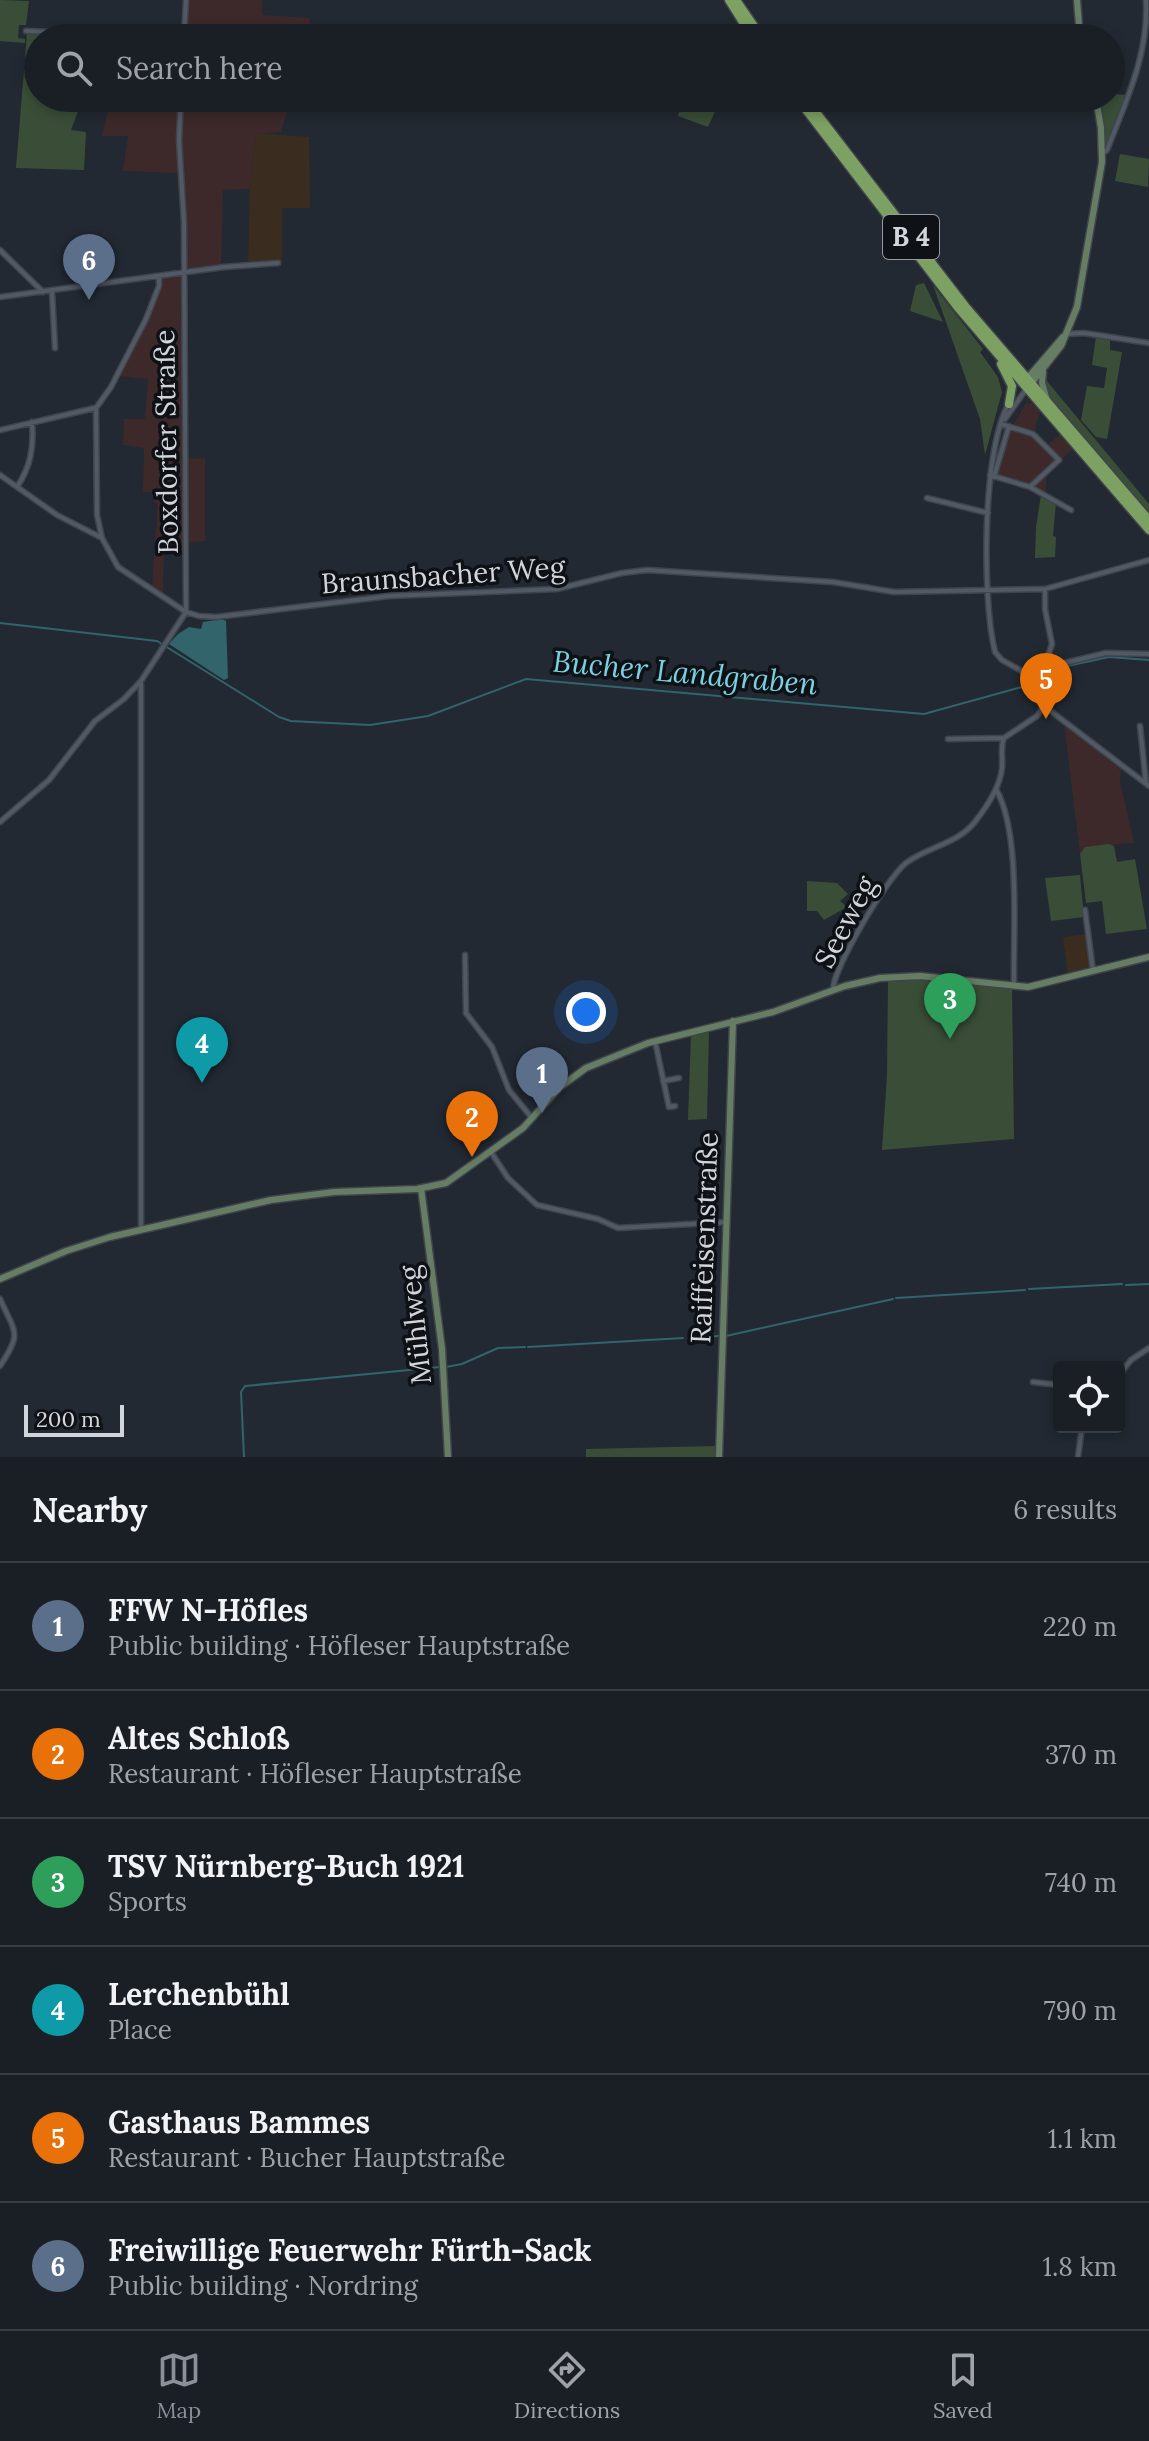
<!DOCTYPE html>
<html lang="en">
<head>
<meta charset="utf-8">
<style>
	:root { --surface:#1a1f26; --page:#272c32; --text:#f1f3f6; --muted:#9fa2a7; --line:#383d43; --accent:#8c9099 }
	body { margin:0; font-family:Lora,serif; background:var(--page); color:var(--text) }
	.controls { position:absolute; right:24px; bottom:24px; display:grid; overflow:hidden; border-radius:8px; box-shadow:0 4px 12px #0003 }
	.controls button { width:72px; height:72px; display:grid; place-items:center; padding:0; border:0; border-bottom:2px solid var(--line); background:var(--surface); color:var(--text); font:40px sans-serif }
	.scale { position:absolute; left:24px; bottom:20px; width:100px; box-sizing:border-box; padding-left:8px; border:4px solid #d2d6dc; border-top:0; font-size:22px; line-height:28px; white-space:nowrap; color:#d2d6dc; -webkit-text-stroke:6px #0e1115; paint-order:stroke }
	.you { position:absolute; left:586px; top:1012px; width:28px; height:28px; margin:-20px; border:6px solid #fff; border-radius:50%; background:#1a73e8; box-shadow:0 0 0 12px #1a73e833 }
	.badge { display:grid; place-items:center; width:52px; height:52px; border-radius:50%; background:var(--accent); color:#fff; font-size:26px; font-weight:700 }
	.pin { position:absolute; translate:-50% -66px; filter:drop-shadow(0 2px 4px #0008) }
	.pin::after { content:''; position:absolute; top:42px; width:28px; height:24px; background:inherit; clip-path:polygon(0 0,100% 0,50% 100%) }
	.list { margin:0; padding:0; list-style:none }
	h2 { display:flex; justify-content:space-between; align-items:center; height:104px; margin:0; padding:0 32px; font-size:34px }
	h2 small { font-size:26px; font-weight:400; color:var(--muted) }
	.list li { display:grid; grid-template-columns:52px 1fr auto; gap:24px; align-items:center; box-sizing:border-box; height:128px; padding:0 32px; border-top:2px solid var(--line) }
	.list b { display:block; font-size:30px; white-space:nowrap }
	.list p { margin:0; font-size:26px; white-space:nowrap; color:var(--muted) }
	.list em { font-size:26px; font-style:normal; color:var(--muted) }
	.icon { flex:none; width:44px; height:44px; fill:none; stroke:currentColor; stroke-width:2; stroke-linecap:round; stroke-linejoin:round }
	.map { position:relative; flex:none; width:1149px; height:1457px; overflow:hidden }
	.search { position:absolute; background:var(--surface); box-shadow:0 4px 12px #0003; left:24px; right:24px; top:24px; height:88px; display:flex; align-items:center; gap:20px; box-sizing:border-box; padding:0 28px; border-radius:44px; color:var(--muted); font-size:30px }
	.sheet { height:872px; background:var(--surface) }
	nav { display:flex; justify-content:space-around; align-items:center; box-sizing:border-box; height:112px; border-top:2px solid var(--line); background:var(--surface); font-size:22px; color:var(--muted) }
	nav a { display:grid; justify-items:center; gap:4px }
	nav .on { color:var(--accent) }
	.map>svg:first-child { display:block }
</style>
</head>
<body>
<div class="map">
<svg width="1149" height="1457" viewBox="0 0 1149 1457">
	<rect width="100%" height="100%" fill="#222932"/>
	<path fill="#3a2d1f" d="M256,133L309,137L310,208H282V262L248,264L250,189Z
		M1087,934L1091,969L1068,975L1063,937Z"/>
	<path fill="#3d2929" d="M187,0H262V15L310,18L307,35L186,32Z
		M111,98H291L281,132L256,134L250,189L223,190L221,266L189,269L187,266L186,231L181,176L178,173L123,171L128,136H102Z
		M183,275L185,459L205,458V541L185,543V551H164L163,592L152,587L158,503H154V492H143L144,448L123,445L124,419H145L148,379L120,376L162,277Z
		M1026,403H1032L1040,411L1034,432L1047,445L1061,434L1073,449L1047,473L1045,494L996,475L1010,430Z
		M1064,723L1121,770L1120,781L1134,843L1085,847L1080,854Z"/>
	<path fill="#3a4e37" d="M0,0L29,1L26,25H19L18,38L25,39V43L0,41Z
		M27,33L136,38H38V98H83L71,130L86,132L84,170L16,168Z
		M1111,94L1128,95L1105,149L1098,98H1111Z
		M683,98H721L708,127L678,116Z
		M1120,154L1149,159L1148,187L1115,181Z
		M924,283L943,322L910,311L916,285Z
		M933,285L983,349L980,352L998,377L1002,392L985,455L980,419Z
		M1096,336L1110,338V350L1122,352L1107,439L1096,437L1081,420L1087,386L1104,388L1107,368L1092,365Z
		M1046,380L1149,504V517L1050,398L1044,384Z
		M1041,495L1056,502L1053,536L1056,537L1055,557L1035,558L1036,527Z
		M1109,844L1114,846L1117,862L1135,859L1147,929L1106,934L1102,901L1086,903L1080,854L1085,847Z
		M1080,875L1084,917L1051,921L1045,878Z
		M807,881L837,883L848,894L840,901L847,907L824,920L817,911H807Z
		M907,979L952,981L1012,989L1014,1139L882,1150L887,1075L888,980Z
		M709,1030L707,1119L688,1120L691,1033Z
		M716,1446L715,1457H586V1449Z"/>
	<path fill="#31646b" d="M222,619L226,621L228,678L224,680L169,644L178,634L189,627L201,629L203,622Z"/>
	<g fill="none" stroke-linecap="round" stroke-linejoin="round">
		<path stroke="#31646b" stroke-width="2" d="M0,623L157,641L279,717L291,721L370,725L428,716L526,679L924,714L1040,682L1058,668L1109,657L1149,660
			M1126,1285L1149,1284
			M1029,1289L1122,1284
			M896,1298L1025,1290
			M726,1336L893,1299
			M688,1338L719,1336
			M528,1347L683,1338
			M446,1367L462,1364L498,1348L525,1347
			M244,1457L241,1392L245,1386L440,1367"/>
		<defs>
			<path id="street" d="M26,31L184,38
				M184,38L186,0
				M1102,154L1107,150C1126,101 1149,54 1146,0
				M0,250L43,292
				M159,276V286L146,319L111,387L96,408L97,515L102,538L118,567L186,612L199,616L216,617L389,596L557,589L622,573L647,570L833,582L894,592L1045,589L1149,560
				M52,292L55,348
				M0,297L224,267L278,263
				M1066,334L1084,333L1149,343
				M1008,405C982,453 982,599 995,652L1002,660L1027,674L1044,706L1149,786
				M1005,419L1027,388
				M1001,424L1033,434L1059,460L1030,487
				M0,430L95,408
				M0,475L57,515L102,538
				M990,475L1030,487L1071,510
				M994,477L1009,426
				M17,487C31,466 34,447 32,422
				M927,498L988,513
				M1044,668L1106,653L1149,654
				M1040,701L1044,668L1052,644L1045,609V590
				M1140,726L1146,783
				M948,739L1004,738
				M996,789C1021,833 1013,931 1014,984
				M0,822L49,780L95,721L124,699L141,681L186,612L184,223L179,140L181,98
				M1085,910L1093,971
				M465,955L466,1013L492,1047L509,1090L532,1118
				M833,990C833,968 887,878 906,863C927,847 957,844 974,823C986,808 1000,788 1002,768C1003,758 1000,748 1004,738L1037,716L1044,706
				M655,1041L669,1107L675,1106
				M663,1081L679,1078
				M491,1152L508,1178L537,1205L598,1219L618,1228L727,1222
				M141,1230V684
				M0,1299C16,1334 22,1333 0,1366
				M1119,1375L1131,1360L1149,1348
				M1033,1382L1059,1385
				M1078,1457L1082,1427"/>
			<path id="secondary" d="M1077,0L1080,38
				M1043,372L1042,383L1047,400
				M1026,380L1063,337
				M1030,385L1061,346L1077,307L1102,162L1101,128L1096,98
				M421,1188L442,1349L448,1457
				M0,1279L66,1251L110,1237L271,1200L334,1192L417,1189L446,1183L523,1128L560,1087L586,1068L648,1043L773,1012L845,986L880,978L920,976L1028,987L1149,957
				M719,1457L733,1021"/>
			<path id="primary" d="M729,0L753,38
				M736,0L762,38
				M797,98L959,309L1149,530
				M805,98L965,306L1149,520
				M1001,364L1012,386L1009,404"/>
		</defs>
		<use href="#street" stroke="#3f444c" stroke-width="7"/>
		<use href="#secondary" stroke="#3f444c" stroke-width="9"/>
		<use href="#primary" stroke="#3f444c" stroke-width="11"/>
		<use href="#street" stroke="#515964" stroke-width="4"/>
		<use href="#secondary" stroke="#677d63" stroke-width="6"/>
		<use href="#primary" stroke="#7ca162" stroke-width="8"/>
	</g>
	<g text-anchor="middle" stroke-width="7" stroke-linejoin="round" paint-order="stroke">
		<rect fill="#0e1115" stroke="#979ba0" stroke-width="2" x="883" y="215" width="56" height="44" rx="6"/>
		<g font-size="26" font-weight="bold" fill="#d2d6dc">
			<text x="911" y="246">B 4</text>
		</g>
		<g font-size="28" fill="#d2d6dc" stroke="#0e1115">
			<text transform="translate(166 442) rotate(-91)" y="10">Boxdorfer Straße</text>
			<text transform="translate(443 575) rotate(-4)" y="10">Braunsbacher Weg</text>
			<text transform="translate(845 922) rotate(-62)" y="10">Seeweg</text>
			<text transform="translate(704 1238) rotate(-88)" y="10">Raiffeisenstraße</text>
			<text transform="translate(415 1325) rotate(-96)" y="10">Mühlweg</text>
		</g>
		<g font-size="30" font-style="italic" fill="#7bd1df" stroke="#0e1115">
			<text transform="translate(685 673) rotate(5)" y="10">Bucher Landgraben</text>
		</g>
	</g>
</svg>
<div class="controls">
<button><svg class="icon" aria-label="locate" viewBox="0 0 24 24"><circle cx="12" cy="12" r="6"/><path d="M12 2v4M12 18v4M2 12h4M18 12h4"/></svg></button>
</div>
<div class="scale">200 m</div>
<div class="you"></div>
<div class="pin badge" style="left:542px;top:1113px;background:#5c6f8a">1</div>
<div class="pin badge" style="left:472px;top:1157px;background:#e8710a">2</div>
<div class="pin badge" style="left:950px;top:1039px;background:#2e9e5b">3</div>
<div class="pin badge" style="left:202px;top:1083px;background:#0f9aa8">4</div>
<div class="pin badge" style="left:1046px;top:719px;background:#e8710a">5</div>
<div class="pin badge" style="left:89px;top:300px;background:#5c6f8a">6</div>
<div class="search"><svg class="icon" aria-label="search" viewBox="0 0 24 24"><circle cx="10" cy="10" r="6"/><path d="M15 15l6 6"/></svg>Search here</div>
</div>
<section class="sheet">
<h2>Nearby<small>6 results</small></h2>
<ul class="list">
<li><span class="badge" style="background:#5c6f8a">1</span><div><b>FFW N-Höfles</b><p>Public building · Höfleser Hauptstraße</p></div><em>220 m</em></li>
<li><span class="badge" style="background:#e8710a">2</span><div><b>Altes Schloß</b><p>Restaurant · Höfleser Hauptstraße</p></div><em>370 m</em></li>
<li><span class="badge" style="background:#2e9e5b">3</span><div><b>TSV Nürnberg-Buch 1921</b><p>Sports</p></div><em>740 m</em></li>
<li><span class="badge" style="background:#0f9aa8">4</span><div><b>Lerchenbühl</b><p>Place</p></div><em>790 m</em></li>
<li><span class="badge" style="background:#e8710a">5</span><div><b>Gasthaus Bammes</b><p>Restaurant · Bucher Hauptstraße</p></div><em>1.1 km</em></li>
<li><span class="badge" style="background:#5c6f8a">6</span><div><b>Freiwillige Feuerwehr Fürth-Sack</b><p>Public building · Nordring</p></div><em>1.8 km</em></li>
</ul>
</section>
<nav>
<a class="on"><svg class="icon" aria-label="map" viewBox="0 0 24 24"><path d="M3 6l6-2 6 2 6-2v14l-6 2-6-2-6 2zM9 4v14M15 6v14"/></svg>Map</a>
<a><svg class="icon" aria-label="directions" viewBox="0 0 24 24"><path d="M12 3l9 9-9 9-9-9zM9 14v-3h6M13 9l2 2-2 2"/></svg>Directions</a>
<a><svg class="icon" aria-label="saved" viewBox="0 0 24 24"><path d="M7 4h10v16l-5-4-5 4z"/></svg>Saved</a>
</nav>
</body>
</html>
